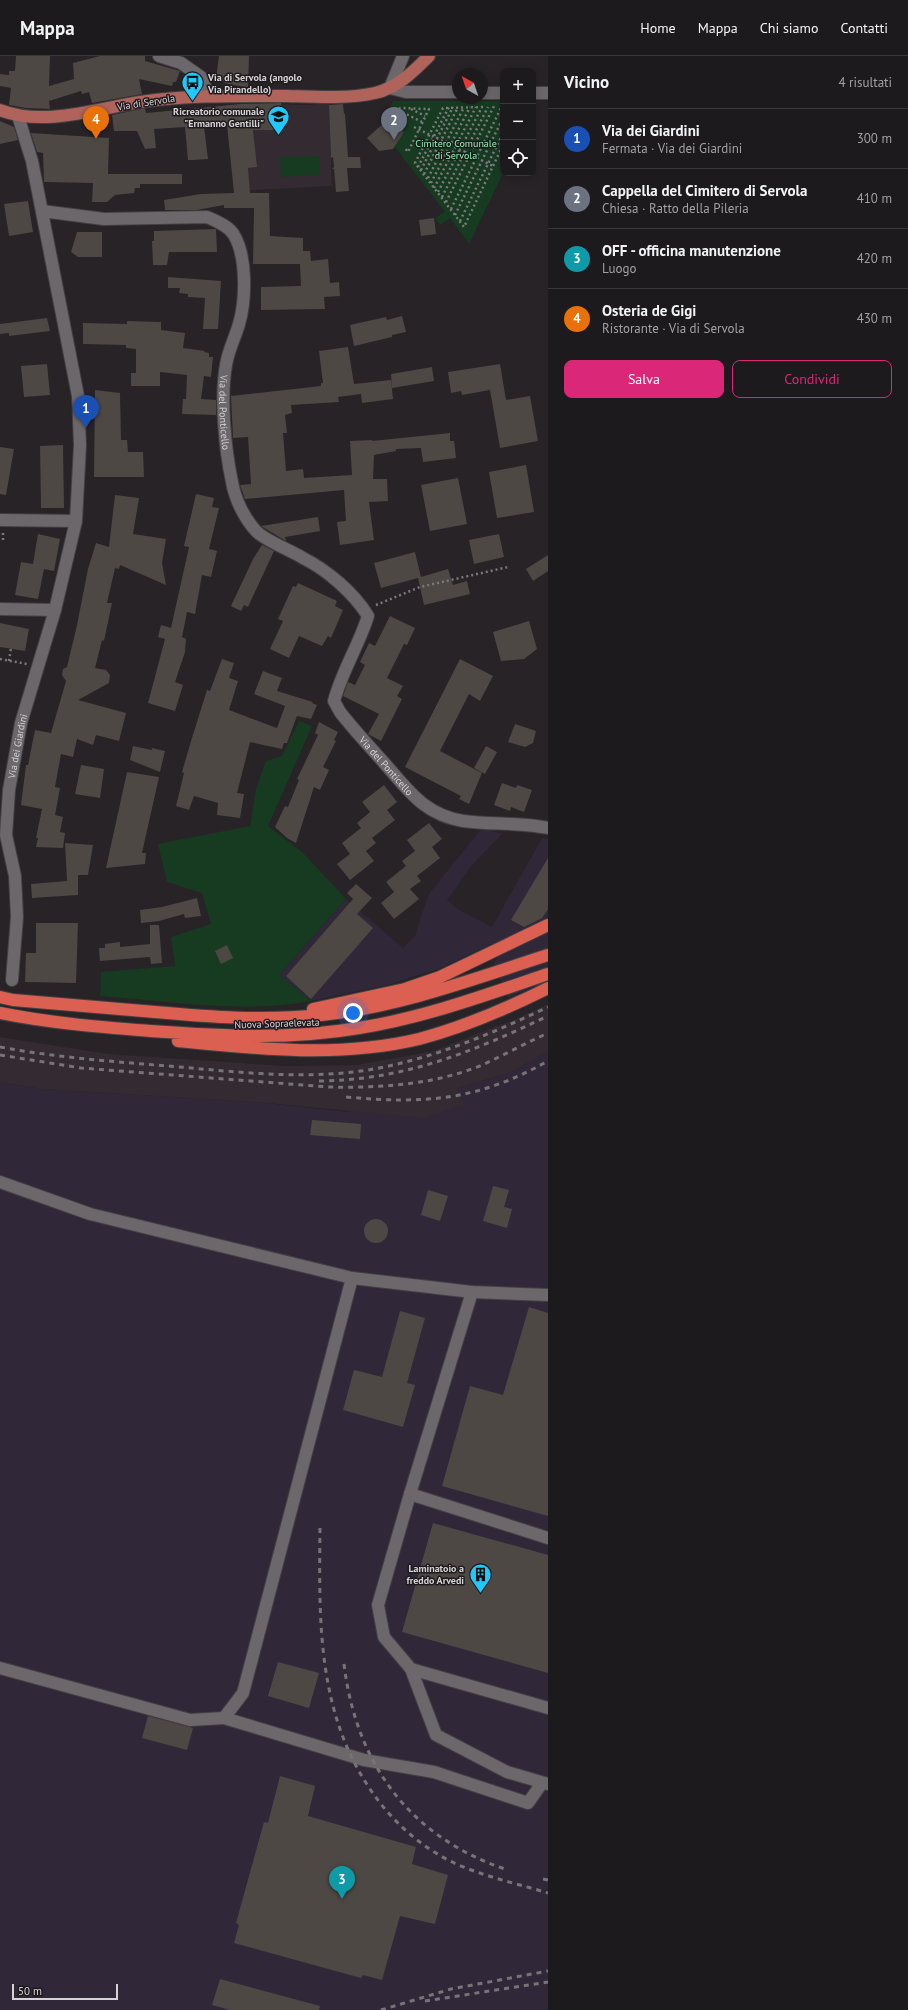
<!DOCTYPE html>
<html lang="it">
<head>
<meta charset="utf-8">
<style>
	:root { --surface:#1d1a1d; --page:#2a272a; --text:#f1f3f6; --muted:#a0a1a4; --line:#3b383b; --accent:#db2777 }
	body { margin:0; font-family:"PT Sans",sans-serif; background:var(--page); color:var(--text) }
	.controls { position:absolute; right:12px; top:12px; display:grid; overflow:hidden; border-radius:8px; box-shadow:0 2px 10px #0003 }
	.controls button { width:36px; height:36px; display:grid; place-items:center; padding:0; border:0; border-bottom:1px solid var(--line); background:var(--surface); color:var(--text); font:20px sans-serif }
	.compass { position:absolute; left:452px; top:12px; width:36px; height:36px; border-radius:50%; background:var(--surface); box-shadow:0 2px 10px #0003; rotate:320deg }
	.scale { position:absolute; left:12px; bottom:10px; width:106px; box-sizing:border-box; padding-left:4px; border:2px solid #d6d3d5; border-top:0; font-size:11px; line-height:14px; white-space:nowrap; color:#d6d3d5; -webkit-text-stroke:3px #1e1a1e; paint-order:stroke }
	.you { position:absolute; left:353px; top:957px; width:14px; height:14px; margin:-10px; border:3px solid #fff; border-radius:50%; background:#1a73e8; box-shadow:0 0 0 6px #1a73e833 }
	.badge { display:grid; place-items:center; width:26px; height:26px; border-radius:50%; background:var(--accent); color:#fff; font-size:13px; font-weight:700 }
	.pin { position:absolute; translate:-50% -33px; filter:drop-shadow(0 1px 2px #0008) }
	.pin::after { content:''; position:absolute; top:21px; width:14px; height:12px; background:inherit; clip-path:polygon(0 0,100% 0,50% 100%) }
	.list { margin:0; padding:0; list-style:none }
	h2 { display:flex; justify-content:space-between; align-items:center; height:52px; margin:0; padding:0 16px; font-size:17px }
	h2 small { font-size:13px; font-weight:400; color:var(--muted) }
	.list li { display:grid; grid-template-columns:26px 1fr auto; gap:12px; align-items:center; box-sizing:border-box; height:60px; padding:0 16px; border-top:1px solid var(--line) }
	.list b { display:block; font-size:15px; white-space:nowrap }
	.list p { margin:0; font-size:13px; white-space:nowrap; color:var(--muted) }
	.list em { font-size:13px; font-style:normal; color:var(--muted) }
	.actions { display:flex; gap:8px; padding:12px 16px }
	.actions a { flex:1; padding:9px 0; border:1px solid var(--accent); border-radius:8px; text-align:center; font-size:14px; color:var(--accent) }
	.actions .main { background:var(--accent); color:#fff }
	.icon { flex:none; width:22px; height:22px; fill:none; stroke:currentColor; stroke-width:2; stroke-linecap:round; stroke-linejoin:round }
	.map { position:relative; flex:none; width:548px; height:1954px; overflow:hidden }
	header { display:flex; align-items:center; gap:24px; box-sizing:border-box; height:56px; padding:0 20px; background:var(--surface); border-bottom:1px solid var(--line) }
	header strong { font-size:19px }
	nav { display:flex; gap:22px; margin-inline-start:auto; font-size:14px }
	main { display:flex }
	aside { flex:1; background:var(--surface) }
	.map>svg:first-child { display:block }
</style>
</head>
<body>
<header>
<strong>Mappa</strong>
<nav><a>Home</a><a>Mappa</a><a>Chi siamo</a><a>Contatti</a></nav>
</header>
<main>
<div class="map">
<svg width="548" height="1954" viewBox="0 0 548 1954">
	<rect width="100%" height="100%" fill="#272327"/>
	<path fill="#302838" d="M482,772L502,778L472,809L447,844L459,854L492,871L542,782L548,783V924L508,942L497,916L494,907L497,902L491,888L438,913L416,920L391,928L311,945L279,919L346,843L403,892L415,880L428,839Z
		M548,995V1954H0V1026L42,1033L256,1046L347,1056L458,1032L512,1016Z"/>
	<path fill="#332a32" d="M250,47L306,49L329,47L332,130L235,135L225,49Z
		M548,948V995L512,1016L458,1032L464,1049L423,1062L256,1046L42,1033L0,1026V981L108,998L285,1010L357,1009L433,995L518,962Z"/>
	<path fill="#173b21" d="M393,45H503V117L469,188L450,162L440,169L435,162L445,156L381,73Z
		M320,100V119L281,121L280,101Z
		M299,665L312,670L268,770L303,797L346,843L279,919L311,945C246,958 167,945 100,940L101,916L175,910L171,881L211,868L202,837L167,826L158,788L250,770L256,733L266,705L282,700Z"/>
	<path fill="#4d4844" d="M16,0H50L49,30L74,23L73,7L100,0H145V5L180,15L176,26H173L172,30L139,23L142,38L92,47L89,36L82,38L81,35L49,45L50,53L26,52L9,49L11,32L0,30V18L9,19V15H15Z
		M219,0H249L248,32L224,27L225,26L216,22Z
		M281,47V74H253L257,111L248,112L250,137H269L270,180L303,182V195H310L311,205L328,203L330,227L339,226L340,240L324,241L325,253L261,254V231L301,230L300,208H253L254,152H224V149L197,154H165L164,144L201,138L234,137L227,69L204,70L208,103L192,104H188L185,71L154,73L156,92L145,93L137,75H114L112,59L141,53H145L146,57L242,48Z
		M343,48L344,58H345L348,101H360L361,112H347L349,135L336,136L334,113H332L334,111L333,101L331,102L329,49Z
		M0,65L14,71L18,84L0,88Z
		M386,65L404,76L393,93L379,95L367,82Z
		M31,77L109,82L108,118H182V128H140V132H135L134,137L115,139L107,146H92L93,127L44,126L43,97L37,96Z
		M28,145L33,176L9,180L4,148Z
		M434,162L436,178L421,180L419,164Z
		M216,173L217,196H169L167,209H153L152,185H154V175Z
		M77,176H102V201H78L71,196Z
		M168,221L221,225L218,273H203L205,242L188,241V238L179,237L180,232H168Z
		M402,260L406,276L392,279V281L354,290L350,269L386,261L387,264Z
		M47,262L50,275L9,280V277L0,278V268Z
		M127,265L161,266V274L185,277L183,292L205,295L204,296L209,297V301H213L211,321L204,320L201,343L216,344V359L182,358L183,343H186L187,319L160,316V330H131V317H136V293L126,292V289L83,288V267L127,268Z
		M348,291L354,328L391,324L393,343L362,347L361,338L338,341L339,346L291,349L292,357L285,359L287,377H283L286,415L303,413L304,422L352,419L350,385L372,384V385L450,377V385H454L456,402L423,406L421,392L396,393V395L374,399L373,423H387L388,445L369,446L374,484L340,489L337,466L346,465L344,434L245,443L240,429L251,428L248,381L233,382L231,340L321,330V327H323L319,295Z
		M47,308L50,339L24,341L21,310Z
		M500,308L506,344L530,340L538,385L500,392L490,334L462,339L461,335L451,337L448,316Z
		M432,311L434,325L392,332L391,318Z
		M95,334L120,337L121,384H127L128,396H143L144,421H94Z
		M63,389L64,452H41L40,390Z
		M0,391L14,393L6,439L0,438Z
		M526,409L534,456L497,462L489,416Z
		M458,422L467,468L430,475L421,429Z
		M196,438L214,442L212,451L219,452L209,493L217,495L211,521L202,519L195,558L187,556L182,581L186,583L185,596L175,626L183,629L175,655L148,647L165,583L158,581L161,569L171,572L189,491L184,490Z
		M115,439L139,442L133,478L166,483L162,507L166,529L120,509L119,513L115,512L107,547H112L104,585L102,584L95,612L106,614L110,619L109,627L78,644L126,657L119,685L96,679L93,689L77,683L73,701L61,698L55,731L60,732L55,759L63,761L60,776L65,777L63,792L36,791L38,782H36L42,753L21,749L26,709H28L35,674L51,677L66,625L62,619L63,613L67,611L77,569L88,513L96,487L109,491Z
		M318,461L320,475L285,481L286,485L261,470Z
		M38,478L60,483L54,515L44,513L38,543L15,539L21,506L33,508Z
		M499,478L504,501L474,508L469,484Z
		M262,489L274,495L248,551L244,549L241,555L231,550L253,503Z
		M415,496L421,521L448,513L453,529L467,525L470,538L424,549L418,522L381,532L374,507Z
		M548,499V515L533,525L526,513Z
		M298,527L337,545L335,550L343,554L331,582L328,580L322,590L299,580L289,602L270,593L283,565L278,563L293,530L296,531Z
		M390,560L415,572L407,589L404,588L387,622L403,630L397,640L402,643L381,685L368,678L379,658L343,640L348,626L355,629L365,609L360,606L369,587L375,590Z
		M529,565L537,593L524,603L501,605L493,576Z
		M0,567L29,573L25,595L0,591Z
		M222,603L234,607L229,622L238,625L229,654L277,672L285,650L254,638L263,615L282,622L277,635L313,646L312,647L317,649L311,663L297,660L287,687H284L282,693L250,686L237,737L244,738L240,762L217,759L218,747L194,740L189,754L176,750L184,717L182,716L191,685L207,634L210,635Z
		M460,603L493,620L480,645L469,638L440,695L482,717L469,748L459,743L461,740L405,711Z
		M319,666L338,676L334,684L336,685L323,711L329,714L320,734L314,731L296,787L287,782L275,771L285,750L288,751L299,724L297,723L318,679L315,677Z
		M515,668L536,675L533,687L525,691L508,686Z
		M133,690L152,694V692L165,695L160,716L130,704Z
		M486,690L497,696L485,718L474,712Z
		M81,709L104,713L100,742L75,738Z
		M127,716L159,721L142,797H146L145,808L106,812Z
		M502,727L516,732L517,729L532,734L524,756L511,751L510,755L494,749Z
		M384,729L397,746L387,754L395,764L372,782L376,787L366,795L374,805L350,824L337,808L350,798L342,787L361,772L357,767L370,756L362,746Z
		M429,767L442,783L432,791L440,802L417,820L421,825L410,833L419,843L394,863L381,847L394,836L386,826L406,810L402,805L415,795L407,784Z
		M65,787L93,789L88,819H78V839L32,842L31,828L67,825Z
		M548,802V853L542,862L524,871L511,864Z
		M356,828L372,842L357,858L373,872L311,943L286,920L353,843L347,837Z
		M197,842L201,860L185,862L184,858L159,865L141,867L140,854L162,851Z
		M36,867H78L76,927L25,926L26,897H36Z
		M150,869H159L162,907L151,908L150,901L100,905L99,892H105V888L120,886V891L150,888Z
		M227,889L233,902L221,908L215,895Z
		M312,1064L361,1068L360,1083L310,1079Z
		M493,1130L509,1134L504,1151L512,1153L507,1172L483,1165Z
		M428,1134L448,1140L440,1165L421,1159Z
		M364 1175a12 12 0 1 1 24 0a12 12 0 1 1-24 0Z
		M529,1251L548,1257V1460L442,1430L470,1330L503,1339Z
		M400,1255L425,1262L407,1327L415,1329L403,1371L343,1354L354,1314L382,1321Z
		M433,1467L548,1499V1617L402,1576Z
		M278,1606L319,1617L309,1652L268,1640Z
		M148,1660L193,1672L187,1694L142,1682Z
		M280,1720L315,1730L308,1760L416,1791L412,1808L448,1819L435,1868L400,1860L382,1924L363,1919L361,1922L234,1887L239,1869L236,1867L264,1766L268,1767Z
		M220,1923L320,1950L319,1954H230L212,1949Z"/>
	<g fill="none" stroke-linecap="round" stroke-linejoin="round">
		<defs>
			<g id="minor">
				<path d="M159,0L181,7L201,21L209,40"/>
				<path d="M403,0L390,32L406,36H458"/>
				<path d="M482,37H503"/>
				<path d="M533,37H548"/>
				<path id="s1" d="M42,155L104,163L207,161C216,165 229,170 234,179C247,201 246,244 239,268C235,282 228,295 226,309C220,342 225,393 232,426C235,443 244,462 256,475C264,484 292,495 303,502C327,514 354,537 368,560C359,589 342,615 334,645L340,656C354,674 370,691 386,709C409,735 425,759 463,765C491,769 520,766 548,772"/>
				<path d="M0,464L76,465"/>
				<path d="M0,553L55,554"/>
				<path id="s2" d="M12,924L17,861L15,820L6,779L9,734L21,667L55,554L76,465L80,389L78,340L32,105L18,60"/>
				<path d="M0,1126L90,1158L352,1222L472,1236L548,1239"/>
				<path d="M472,1236L410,1438L378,1549L384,1581L411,1613L548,1652"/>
				<path d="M410,1438L548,1482"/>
				<path d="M0,1612L190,1664L224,1662L243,1637L352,1222"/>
				<path d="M411,1613L436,1679L507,1716L548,1728"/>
				<path d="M224,1662L364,1704L434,1716L528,1747L542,1727"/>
			</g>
			<path id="major" d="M0,54C44,71 95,53 140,46C189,39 238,40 287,40C316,41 347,43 375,37C397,32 413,16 429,0"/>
			<path id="highway" d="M0,941L13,944C60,948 108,952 155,956C210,961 265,965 321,959C399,951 473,923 548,899
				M313,953L405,933L440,921L548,869
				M0,957C49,967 100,971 150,975C221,980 289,984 359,972C423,962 486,939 548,918
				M178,985C257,993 340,1002 419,983C464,971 506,953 548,932"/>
		</defs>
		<use href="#minor" stroke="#434043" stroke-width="14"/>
		<use href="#major" stroke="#434043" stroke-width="14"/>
		<use href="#highway" stroke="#434043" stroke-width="14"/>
		<path stroke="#7c797c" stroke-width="2.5" stroke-dasharray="2 3" stroke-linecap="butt" d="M483,51L443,52L415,107L464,171L503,89
			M411,53L425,60
			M398,54L422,66
			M386,57L395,62L400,52L429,53L408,96L404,91
			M414,71L493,110
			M418,111L449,51
			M421,114L453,51
			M424,118L458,51
			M428,122L464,51
			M431,127L470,51
			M434,132L476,51
			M438,136L482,51
			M442,141L488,51
			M446,146L494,50
			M451,153L502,50
			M455,159L503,62
			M460,165L503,77
			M3,477V484
			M376,549L420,531L508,511
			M0,603L27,608
			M9,605L11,592"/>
		<use href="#minor" stroke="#6c676b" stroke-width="12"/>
		<use href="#major" stroke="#af635b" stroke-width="12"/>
		<use href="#highway" stroke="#dc6051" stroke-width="12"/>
		<path stroke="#777477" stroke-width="3" stroke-dasharray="5 5" stroke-linecap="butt" d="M0,991C59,1002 120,1006 180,1011C247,1017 318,1025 384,1011C442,999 495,976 548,951
			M0,999L81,1012L329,1031C380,1032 434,1029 482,1009C504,999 526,987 548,977
			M319,1025C405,1024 472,996 548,960
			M346,1041C425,1048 477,1045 548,1005
			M320,1472C319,1563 317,1655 370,1733C390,1763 417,1788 450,1805C481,1820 515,1827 548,1837
			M344,1608C356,1708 410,1782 508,1814
			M543,1823L548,1824
			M425,1945L548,1926
			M381,1954L451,1933L548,1915"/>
	</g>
	<defs>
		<symbol id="bus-pin" viewBox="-11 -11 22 30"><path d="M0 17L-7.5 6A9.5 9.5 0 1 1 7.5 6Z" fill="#1fc9fd" stroke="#1e1a1e"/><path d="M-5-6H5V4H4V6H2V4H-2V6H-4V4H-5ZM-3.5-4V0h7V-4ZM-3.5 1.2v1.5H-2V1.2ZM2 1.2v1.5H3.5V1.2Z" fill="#111"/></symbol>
		<symbol id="school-pin" viewBox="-11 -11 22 30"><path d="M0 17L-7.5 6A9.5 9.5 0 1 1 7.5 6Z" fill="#1fc9fd" stroke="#1e1a1e"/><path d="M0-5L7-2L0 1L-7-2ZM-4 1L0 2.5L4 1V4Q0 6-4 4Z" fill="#111"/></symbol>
		<symbol id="building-pin" viewBox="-11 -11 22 30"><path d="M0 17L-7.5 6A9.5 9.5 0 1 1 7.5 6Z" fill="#1fc9fd" stroke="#1e1a1e"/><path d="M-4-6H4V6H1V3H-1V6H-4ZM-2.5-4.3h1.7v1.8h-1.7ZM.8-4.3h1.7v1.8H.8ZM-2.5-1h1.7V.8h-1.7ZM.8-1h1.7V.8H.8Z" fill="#111"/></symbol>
	</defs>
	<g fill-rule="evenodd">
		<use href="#bus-pin" x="180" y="14" width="25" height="34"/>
		<use href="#school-pin" x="266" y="48" width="25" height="34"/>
		<use href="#building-pin" x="468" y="1506" width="25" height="34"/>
	</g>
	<g text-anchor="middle" stroke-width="3" stroke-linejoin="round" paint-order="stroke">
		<g font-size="10" font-weight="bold" fill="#d6d3d5" stroke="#1e1a1e" text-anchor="end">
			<text x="208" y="25" text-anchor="start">Via di Servola (angolo<tspan x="208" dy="12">Via Pirandello)</tspan></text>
			<text x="264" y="59">Ricreatorio comunale<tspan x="264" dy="12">"Ermanno Gentilli"</tspan></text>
			<text x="464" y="1516">Laminatoio a<tspan x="464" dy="12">freddo Arvedi</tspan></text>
		</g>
		<g font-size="10" fill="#d6d3d5" stroke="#1e1a1e">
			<text transform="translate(146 46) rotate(-9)" y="4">Via di Servola</text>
			<text dy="4" stroke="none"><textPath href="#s1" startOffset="380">Via del Ponticello</textPath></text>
			<text dy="4" stroke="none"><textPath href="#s2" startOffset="236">Via dei Giardini</textPath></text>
			<text dy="4" stroke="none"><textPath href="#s1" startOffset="823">Via del Ponticello</textPath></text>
			<text transform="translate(277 967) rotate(-2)" y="4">Nuova Sopraelevata</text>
		</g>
		<g font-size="10" fill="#96f3ac" stroke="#1e1a1e">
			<text x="456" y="91">Cimitero Comunale<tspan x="456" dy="12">di Servola</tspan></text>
		</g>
	</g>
</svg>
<div class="controls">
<button>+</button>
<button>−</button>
<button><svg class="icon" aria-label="locate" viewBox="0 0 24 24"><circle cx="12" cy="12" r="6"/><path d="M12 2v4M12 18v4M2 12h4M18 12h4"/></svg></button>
</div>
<svg class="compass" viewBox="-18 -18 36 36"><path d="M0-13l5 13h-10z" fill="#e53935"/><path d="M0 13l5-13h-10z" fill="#a0a1a4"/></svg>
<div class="scale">50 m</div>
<div class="you"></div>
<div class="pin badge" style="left:86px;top:372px;background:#1a4fb4">1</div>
<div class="pin badge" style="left:394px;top:84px;background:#6b7280">2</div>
<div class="pin badge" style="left:342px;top:1843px;background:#0f9aa8">3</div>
<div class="pin badge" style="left:96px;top:83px;background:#e8710a">4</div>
</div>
<aside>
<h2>Vicino<small>4 risultati</small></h2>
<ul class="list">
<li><span class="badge" style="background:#1a4fb4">1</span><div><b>Via dei Giardini</b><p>Fermata · Via dei Giardini</p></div><em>300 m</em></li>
<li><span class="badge" style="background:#6b7280">2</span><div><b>Cappella del Cimitero di Servola</b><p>Chiesa · Ratto della Pileria</p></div><em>410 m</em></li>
<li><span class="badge" style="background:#0f9aa8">3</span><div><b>OFF - officina manutenzione</b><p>Luogo</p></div><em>420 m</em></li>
<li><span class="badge" style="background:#e8710a">4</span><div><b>Osteria de Gigi</b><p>Ristorante · Via di Servola</p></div><em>430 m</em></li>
</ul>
<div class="actions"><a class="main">Salva</a><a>Condividi</a></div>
</aside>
</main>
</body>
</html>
